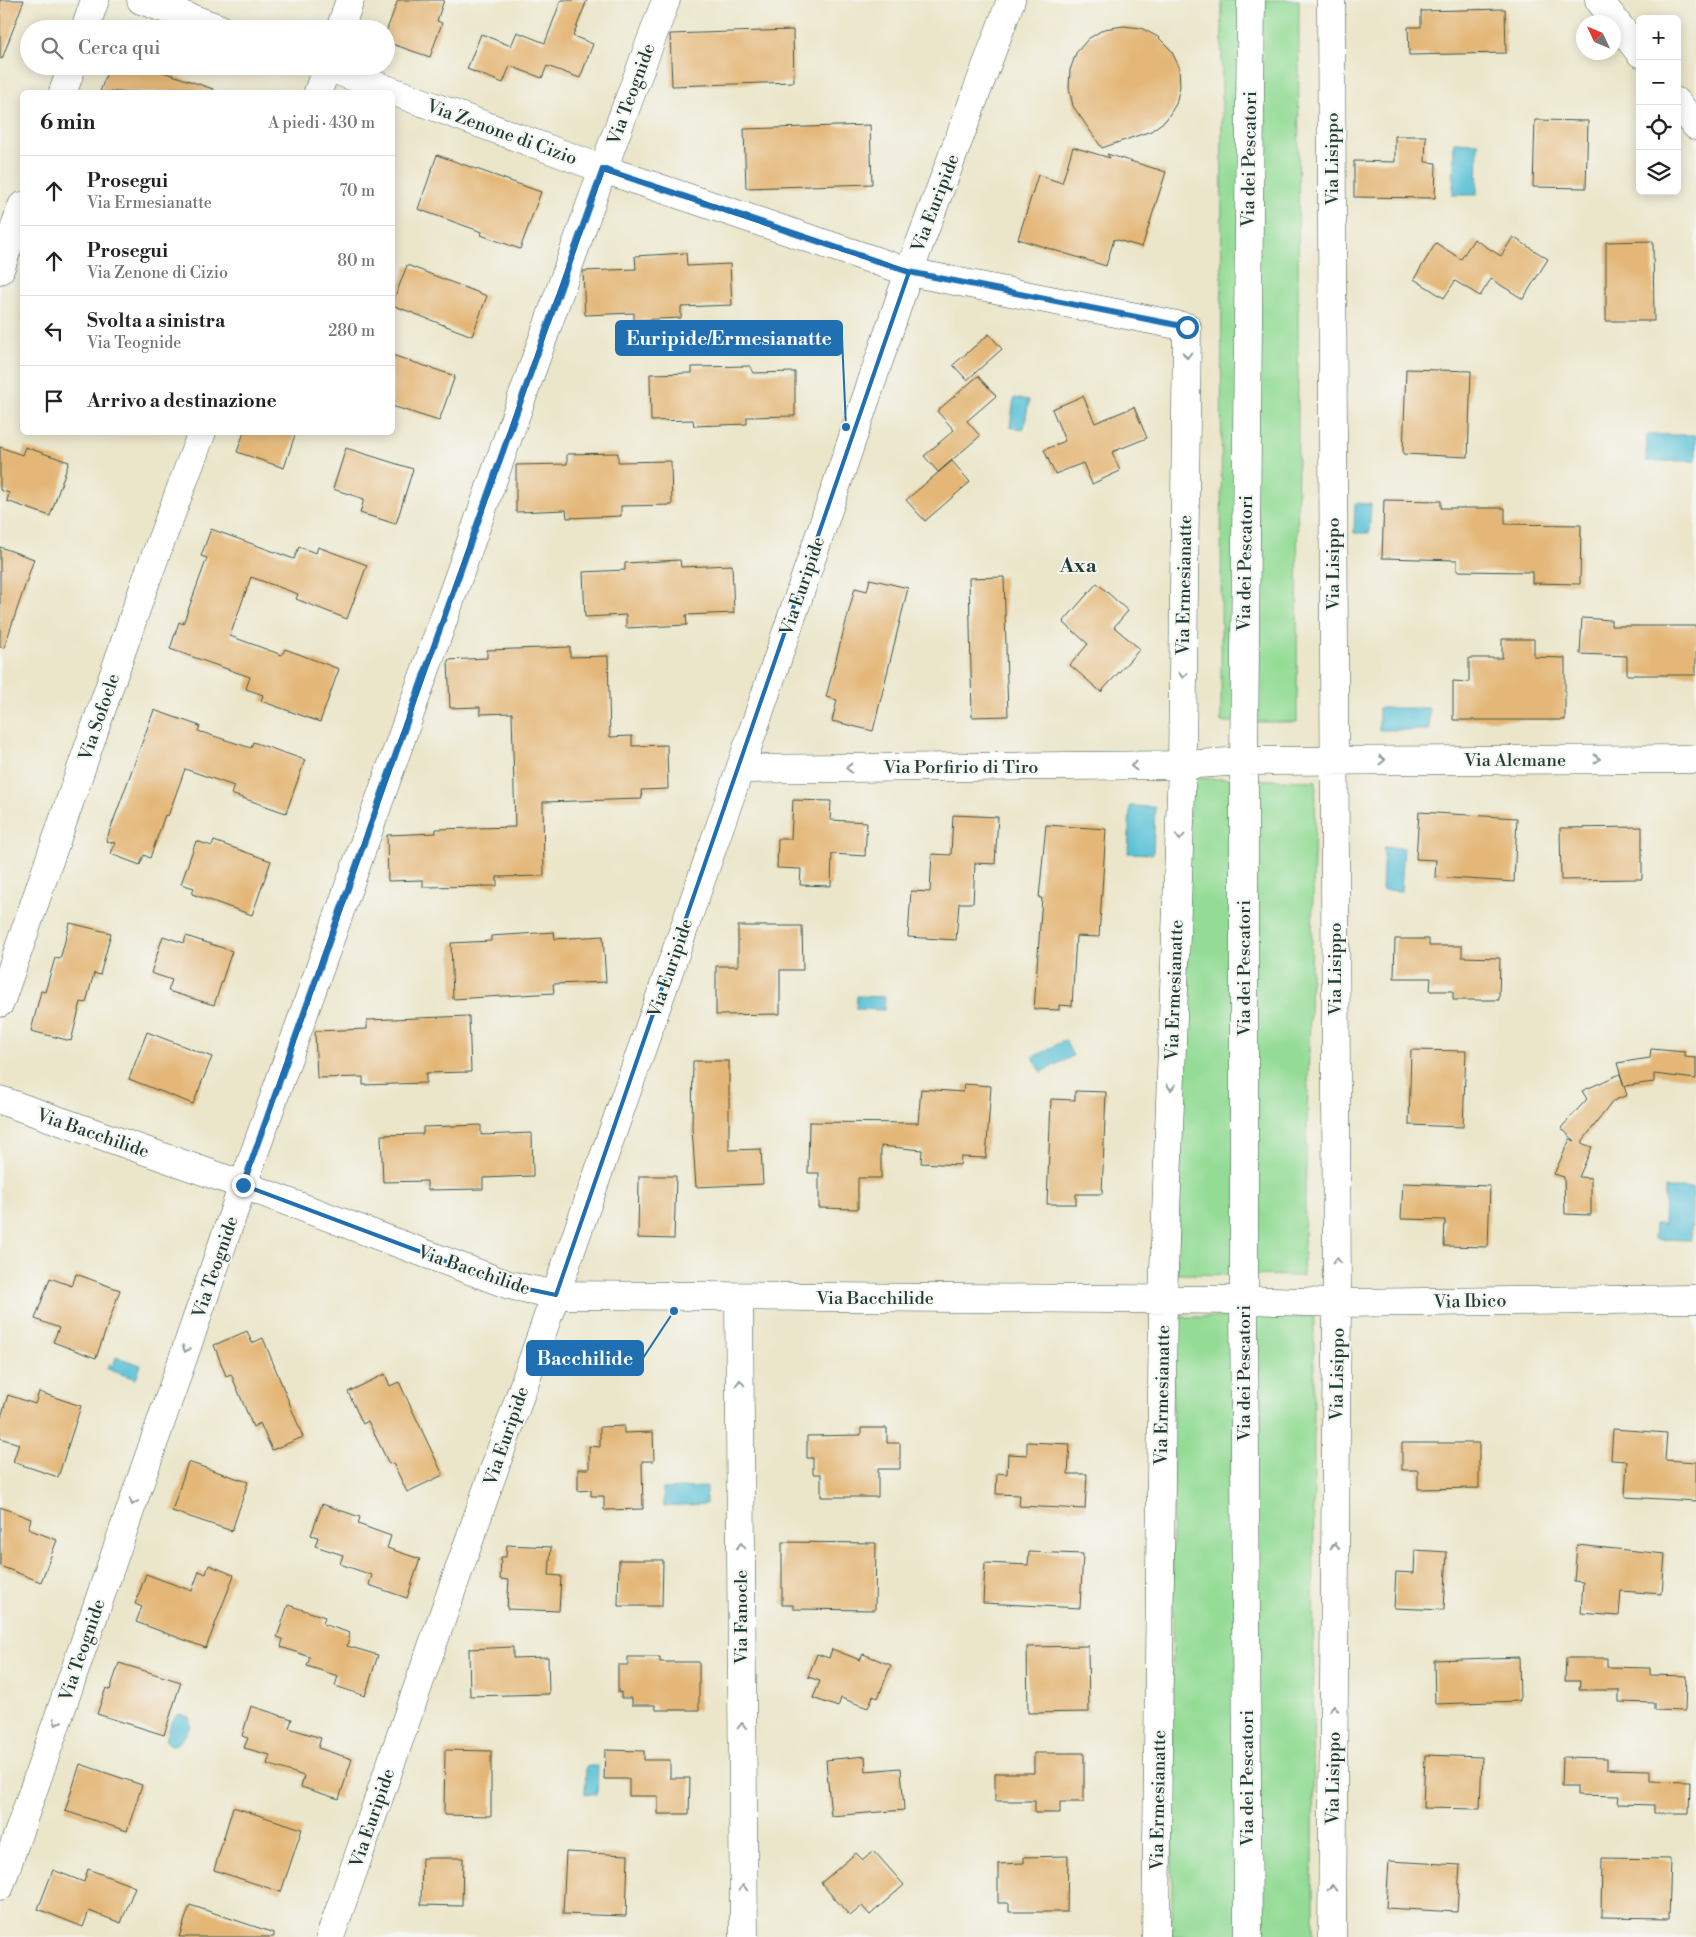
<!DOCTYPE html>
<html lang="it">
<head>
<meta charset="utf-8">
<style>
	:root { --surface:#fff; --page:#f2f2f2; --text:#222; --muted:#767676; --line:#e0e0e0 }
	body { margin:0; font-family:"Libre Bodoni",serif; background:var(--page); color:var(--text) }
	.controls { position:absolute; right:15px; top:15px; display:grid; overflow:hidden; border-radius:8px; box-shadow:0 2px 12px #0003 }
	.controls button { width:45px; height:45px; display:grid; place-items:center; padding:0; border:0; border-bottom:1px solid var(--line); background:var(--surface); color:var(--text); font:25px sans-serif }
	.compass { position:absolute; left:1576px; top:15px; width:45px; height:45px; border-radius:50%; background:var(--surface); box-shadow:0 2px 12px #0003; rotate:314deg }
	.stop { position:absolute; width:15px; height:15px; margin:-11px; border:4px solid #1f6fb2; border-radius:50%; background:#fff }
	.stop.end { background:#1f6fb2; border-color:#fff; box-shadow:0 1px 5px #0008 }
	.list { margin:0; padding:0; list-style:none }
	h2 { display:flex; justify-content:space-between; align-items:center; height:65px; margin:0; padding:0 20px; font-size:21px }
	h2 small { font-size:16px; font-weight:400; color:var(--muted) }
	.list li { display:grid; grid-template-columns:32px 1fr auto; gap:15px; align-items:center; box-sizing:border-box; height:70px; padding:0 20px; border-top:1px solid var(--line) }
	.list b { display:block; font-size:19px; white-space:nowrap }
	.list p { margin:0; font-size:16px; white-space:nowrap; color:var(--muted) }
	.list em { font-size:16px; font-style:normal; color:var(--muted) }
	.icon { flex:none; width:28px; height:28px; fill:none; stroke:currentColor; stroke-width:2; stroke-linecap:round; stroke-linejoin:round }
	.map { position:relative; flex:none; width:1696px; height:1937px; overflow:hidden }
	.search { position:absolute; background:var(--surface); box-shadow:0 2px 12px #0003; left:20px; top:20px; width:375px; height:55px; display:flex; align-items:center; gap:12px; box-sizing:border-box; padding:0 18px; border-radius:28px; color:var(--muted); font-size:19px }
	.panel { position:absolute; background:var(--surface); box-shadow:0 2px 12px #0003; left:20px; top:90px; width:375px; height:345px; border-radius:8px }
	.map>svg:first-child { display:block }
</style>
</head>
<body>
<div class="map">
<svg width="1696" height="1937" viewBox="0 0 1696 1937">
	<rect width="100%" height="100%" fill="#f6f6f2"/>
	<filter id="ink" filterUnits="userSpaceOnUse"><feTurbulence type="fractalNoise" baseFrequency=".02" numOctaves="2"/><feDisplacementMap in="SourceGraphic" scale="10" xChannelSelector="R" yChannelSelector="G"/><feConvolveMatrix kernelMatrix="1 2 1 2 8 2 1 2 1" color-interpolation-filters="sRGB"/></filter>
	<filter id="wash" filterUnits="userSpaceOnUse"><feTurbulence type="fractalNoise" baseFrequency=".0096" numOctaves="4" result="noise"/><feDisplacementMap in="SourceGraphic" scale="20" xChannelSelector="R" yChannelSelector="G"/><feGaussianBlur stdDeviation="1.12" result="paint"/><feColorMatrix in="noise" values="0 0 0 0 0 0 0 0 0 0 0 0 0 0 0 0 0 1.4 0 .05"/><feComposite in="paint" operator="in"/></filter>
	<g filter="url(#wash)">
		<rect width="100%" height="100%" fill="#ebe6ca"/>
		<path fill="#94dc96" stroke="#5a8c65" d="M1222,0H1299L1297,722H1221Z
			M1190,778L1316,781L1303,1276L1177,1274Z
			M1173,1317H1314L1313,1937H1172Z"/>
		<path fill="#5ac1d7" stroke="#3c7f86" d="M1454,142L1478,143L1477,195H1453Z
			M1014,398L1029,400L1024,429L1010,427Z
			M1647,435H1696V461H1646Z
			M1355,503L1371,504L1369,533H1354Z
			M1379,708H1429V730H1379Z
			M1130,806L1155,807L1153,854L1128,853Z
			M1384,847L1404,848L1401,891L1382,890Z
			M857,996L885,997L884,1010L856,1009Z
			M1065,1040L1073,1056L1041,1072L1033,1057Z
			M1665,1188H1693L1691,1240L1654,1239L1655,1224H1664Z
			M116,1357L141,1365L136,1379L107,1369L109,1364L113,1366Z
			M706,1487V1504L664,1506L663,1489Z
			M179,1714L189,1717L191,1727C184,1734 182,1746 170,1745L166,1741C168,1731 170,1719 179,1714Z
			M586,1766H598L597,1795L585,1794Z"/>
		<g id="blocks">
			<path fill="#e4b778" d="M0,0H24L2,59L0,58Z
				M398,0H444L437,21L442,23L430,57L386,42V32Z
				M561,0H587L573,36L593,44L580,78L547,66L542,78L510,66L503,83L467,69L481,34L511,46L517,32L545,43Z
				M1505,9L1506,53L1409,55L1408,27H1421V11Z
				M1123,26L1141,28L1158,37L1171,50L1179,67L1180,86L1176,104L1166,120L1151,131L1102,148L1073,106L1069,88L1070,70L1076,53L1088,39L1104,29Z
				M793,30L794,82L672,86L670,34Z
				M109,66H146L213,89L212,92H100Z
				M1535,120L1588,121L1586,188L1533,187Z
				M870,125L872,184L746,188L744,129Z
				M1395,136H1426L1425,162L1436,163L1435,198L1354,197V161L1395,162Z
				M1073,147L1110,158L1107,154L1166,172L1142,247L1114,239L1106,266L1018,239L1038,175L1062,183Z
				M437,155L541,192L520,249L481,235L482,232L418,209Z
				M1513,237L1548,259L1523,299L1491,279L1480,296L1455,281L1444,298L1414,279L1436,243L1461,259L1474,239L1501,256Z
				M1653,241L1654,321H1606V242Z
				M686,253L687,266L730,264L732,305L681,307V318L634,320V313L585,315L583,271L636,269L635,256Z
				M407,265L487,296L472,336L392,305Z
				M989,334L1002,349L967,380L953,365Z
				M392,355L455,376L439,421L392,406Z
				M750,366L753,373L795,372V416L747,417V424L694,426L693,420L651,421L650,374L692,373V367Z
				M1406,369L1471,371L1468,457L1403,454Z
				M978,376L996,396L967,421L980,436L938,472L924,456L954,430L937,411Z
				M1083,396L1095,423L1134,407L1147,438L1112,452L1120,471L1092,484L1083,463L1055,474L1044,450L1065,441L1052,409Z
				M244,432H296L284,468L237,452Z
				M0,447L22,455L25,447L69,462L50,516L7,501L9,493L0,490Z
				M346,448L413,469L396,524L360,513L364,499L333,489Z
				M618,453V462L671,461L672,505L621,506V516L567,518L566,510L516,512V465L567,464V454Z
				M952,461L970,482L925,521L906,500Z
				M1384,500L1441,501V508H1505V524L1581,525L1580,584L1532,583V572L1457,571V560L1382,558Z
				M211,529L294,559L299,547L316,553L318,547L367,565L347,619L296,599L298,594L251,577L230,636L282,655L285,649L339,669L320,722L261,701L263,695L246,689L250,677L170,649L179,622L183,624L207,558L201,556Z
				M0,547L34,559L4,648L0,647Z
				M680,560L681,567L732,565L734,613L686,615L687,625L626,628V615L585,617L583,572L625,570V563Z
				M1004,577L1008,716L972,717L969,578Z
				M870,579L908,588L873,731L832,721L837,700L826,697L855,588L867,591Z
				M1097,583L1128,611L1114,627L1140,649L1101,692L1070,665L1088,644L1063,622Z
				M1582,618L1611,620V626H1696V675H1627V656L1580,654Z
				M1502,639H1534V657L1565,658V720H1453V681L1469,682V658H1502Z
				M570,647V657L608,656L610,737L632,736V746L667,745L668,789L641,790L642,799L543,802L544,876L497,877V886L423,887V880L388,881L387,835L436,833V829L515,827L512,713L480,714V707L450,708L448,660L487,658V650Z
				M154,710L200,726L198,731L251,748L253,742L305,760L286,813L231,794L234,786L185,769L168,816L165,815L150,858L144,855L140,865L111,854L115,843L106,841Z
				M793,800L831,801L830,820L867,822L865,856L832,854L831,886L800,885L801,869L777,868L778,839H791Z
				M1419,812L1517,818L1514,882L1435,877L1436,860L1416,859Z
				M953,815L998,817L995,864L975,863L973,903H959L956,940L908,937L911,891L930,892L932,854L951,855Z
				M1046,825L1106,829L1099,937L1076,936L1072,1006L1059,1005V1010L1034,1009L1042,898H1039Z
				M1642,827V879L1561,880L1560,828Z
				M196,841L212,846L214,841L271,861L252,915L192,894L194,888L181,884Z
				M70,923L111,933L100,975L94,973L86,1003L81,1002L71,1041L31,1031L41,991L45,992L55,958L60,959Z
				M738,926H802L803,970H780V1014L716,1015V966H738Z
				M554,932L555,939L603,936L606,982L553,984L554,993L453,999L451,943L491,941V936Z
				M163,936L184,943L186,936L232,951L214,1005L168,991L172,980L151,973Z
				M1395,939H1429V946H1462V957L1500,958L1499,1000H1453V991H1430L1431,978H1394Z
				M469,1016L471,1072L426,1073V1083L363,1085V1077L317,1078L315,1031L367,1029V1020Z
				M147,1032L212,1057L193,1104L129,1079Z
				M1651,1049L1685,1052V1057L1696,1058V1079L1654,1074V1082L1624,1086L1617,1063L1650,1058Z
				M1411,1050L1466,1051L1463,1127L1409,1125Z
				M693,1061H729V1150L761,1149L763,1184L696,1187L692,1128Z
				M1620,1074L1627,1095L1613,1101L1581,1143L1592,1147L1579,1177L1591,1178V1215L1565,1214L1564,1177L1554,1174L1570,1139L1575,1141L1561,1128L1587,1099L1582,1091Z
				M964,1084L991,1086L986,1158L961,1157L960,1165L921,1163L922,1150L881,1146V1178H858V1209L819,1208V1173H808L809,1122L918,1123L921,1089L963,1092Z
				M1075,1091L1106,1092L1102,1194H1076V1204H1047L1051,1099L1075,1100Z
				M481,1125V1135L532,1133L533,1176L483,1178V1189L427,1190V1181L383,1182L381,1135L423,1134V1127Z
				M639,1176H676L674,1239L638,1238Z
				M1403,1183L1490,1186L1488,1247L1444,1246L1445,1220L1401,1219Z
				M76,1274L120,1290L96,1358L53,1342L59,1328L35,1319L50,1278L72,1286Z
				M247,1331L252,1343L263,1338L303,1437L272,1450L260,1423L253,1427L231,1374L226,1376L214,1345Z
				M385,1374L390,1386L399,1382L443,1475L407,1492L393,1463L389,1464L368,1421L363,1424L348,1392Z
				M39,1392L81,1406L58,1477L13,1462L19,1444L0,1438V1420L8,1395L35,1404Z
				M624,1426V1433L653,1432L654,1461H642L643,1509L604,1510V1496H591V1490L578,1491V1469H589V1446L600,1447V1427Z
				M861,1428H887V1443H900V1469H878V1497H821V1474H813V1458H807V1436L861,1435Z
				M1613,1429L1667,1433L1665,1460L1696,1462V1501L1625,1497L1627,1461L1611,1460Z
				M1027,1442L1070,1444L1068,1474H1087L1085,1509L1019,1506L1020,1495L996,1494L997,1473L1007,1474L1008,1454L1027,1455Z
				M1402,1443H1479V1488L1418,1489V1470H1402Z
				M188,1462L248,1482L232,1531L172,1511Z
				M322,1504L360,1517L358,1524L391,1536L387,1548L420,1559L407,1598L369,1585L372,1575L340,1564L343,1555L315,1546L318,1537L311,1535Z
				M0,1507L31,1519L28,1529L57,1540L41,1582L0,1566Z
				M782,1542L876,1543L875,1610L793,1609V1605H782Z
				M507,1545L551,1547L549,1575L561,1576L559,1611L507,1609L509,1580L500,1579L501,1557H506Z
				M1577,1545L1665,1554L1662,1594L1621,1591L1619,1616L1581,1613L1583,1582L1574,1581Z
				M1415,1550L1447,1552L1444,1610L1394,1608L1396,1572L1414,1573Z
				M1029,1552L1083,1554L1080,1608L983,1603L985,1563L1028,1565Z
				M619,1560H663L662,1606H618Z
				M209,1565L234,1575L206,1648L136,1622L142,1607L135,1604L146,1574L192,1591L199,1571L206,1574Z
				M288,1605L325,1617L323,1624L350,1633L347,1646L378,1655L365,1696L335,1686L338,1676L307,1666L310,1657L281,1647L283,1639L277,1637Z
				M1088,1646L1089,1712L1028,1713L1027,1647Z
				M513,1647V1658L548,1657L549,1694L470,1696L469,1649Z
				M832,1649L860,1660L863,1654L891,1665L878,1698L873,1696L868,1708L841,1698L838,1707L813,1698L820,1681L808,1677L817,1654L829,1658Z
				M628,1657H660V1662H699V1710H656L655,1705H632V1698H621V1692L618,1693V1665H628Z
				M1519,1657L1520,1701L1435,1704L1434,1660Z
				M1566,1658H1607V1667L1650,1668V1675L1686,1676L1685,1711L1655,1710V1703L1619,1702V1690H1579L1580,1681H1565Z
				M119,1663L181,1682L164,1735L97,1714L106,1688L110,1690Z
				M251,1706L292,1719L289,1728L321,1738L318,1748L352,1759L339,1799L301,1787L304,1776L267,1764L270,1755L244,1748L248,1738L242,1736Z
				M445,1750L491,1751V1816L444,1815Z
				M605,1750L644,1751V1760H670V1778H690L689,1814H658V1796H629V1779H604Z
				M1034,1753H1084V1802H1060V1813H1035V1801H995V1773H1034Z
				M1425,1755L1482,1757L1480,1809L1423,1808Z
				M865,1756L866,1771L901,1768L904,1810L831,1816L826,1760Z
				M1562,1757L1607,1758V1769L1650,1770V1781L1690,1782L1689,1813H1654V1805L1618,1804L1619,1796L1577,1795V1786H1561Z
				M80,1764L142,1785L127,1831L65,1811Z
				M233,1807L302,1829L281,1892L214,1870Z
				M874,1851L904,1885L870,1915L862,1906L850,1916L821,1883L856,1853L863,1860Z
				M566,1852L628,1855L626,1916L563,1914Z
				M1068,1856L1067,1912H1009V1903H998V1864L1024,1863V1857Z
				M422,1858H463L462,1906L421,1905Z
				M1602,1858L1671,1859L1669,1918L1601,1917Z
				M1389,1861L1460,1865L1457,1912L1386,1908Z
				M88,1869L135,1887L121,1923L89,1911L83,1927L38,1909L53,1870L84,1882Z
				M190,1905L274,1933V1937H179Z"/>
		</g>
	</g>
	<g filter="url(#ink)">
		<use href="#blocks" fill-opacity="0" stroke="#3e564a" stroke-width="1"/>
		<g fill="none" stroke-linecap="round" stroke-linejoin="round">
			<defs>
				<path id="minor" d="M141,0L221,29
					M1331,0L1337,1303L1332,1937
					M1599,0L1640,53
					M85,29L95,0
					M340,29L350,0
					M324,66L603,169L909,272L1187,327L1182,765L1163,1299L1156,1937
					M63,92L72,66
					M318,92L327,66
					M1677,102L1696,126
					M0,270L22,206
					M740,769L1182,765L1244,761L1696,759
					M0,1003L147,578L202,432
					M0,1100L243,1185L509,1285L556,1295L1244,1300L1337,1303L1696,1299
					M739,1297L744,1937
					M0,1886L243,1185L603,169L666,0
					M330,1937L740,769L909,272L1011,0
					M1248,1937L1244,1300V761L1251,0"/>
			</defs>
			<use href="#minor" stroke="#3e564a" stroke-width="29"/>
			<use href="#minor" stroke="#fff" stroke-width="28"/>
		</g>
		<defs><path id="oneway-chevron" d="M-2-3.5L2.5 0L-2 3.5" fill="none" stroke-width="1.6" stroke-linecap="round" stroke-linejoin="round" transform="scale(1.25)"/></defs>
		<g stroke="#8f9e9a">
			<use href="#oneway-chevron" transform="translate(1187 355) rotate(91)"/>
			<use href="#oneway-chevron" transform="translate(1183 675) rotate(91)"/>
			<use href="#oneway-chevron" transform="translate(1597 759)"/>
			<use href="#oneway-chevron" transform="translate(1382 760)"/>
			<use href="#oneway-chevron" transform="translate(1134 766) rotate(180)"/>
			<use href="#oneway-chevron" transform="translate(849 768) rotate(180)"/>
			<use href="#oneway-chevron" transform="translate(1180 837) rotate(92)"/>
			<use href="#oneway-chevron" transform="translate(1171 1087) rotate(92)"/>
			<use href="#oneway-chevron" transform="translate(1337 1261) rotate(-90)"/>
			<use href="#oneway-chevron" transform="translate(186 1349) rotate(109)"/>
			<use href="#oneway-chevron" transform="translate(740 1383) rotate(-90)"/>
			<use href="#oneway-chevron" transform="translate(133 1502) rotate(109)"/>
			<use href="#oneway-chevron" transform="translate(741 1546) rotate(-90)"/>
			<use href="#oneway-chevron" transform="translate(1335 1546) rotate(-89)"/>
			<use href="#oneway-chevron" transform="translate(1334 1708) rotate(-89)"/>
			<use href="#oneway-chevron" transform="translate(57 1722) rotate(109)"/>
			<use href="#oneway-chevron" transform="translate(742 1726) rotate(-90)"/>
			<use href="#oneway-chevron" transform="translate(743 1888) rotate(-90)"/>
			<use href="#oneway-chevron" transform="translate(1332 1888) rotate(-89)"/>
		</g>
	</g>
	<g fill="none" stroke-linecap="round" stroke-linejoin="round" filter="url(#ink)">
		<path stroke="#1f6fb2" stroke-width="6" d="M243,1185L603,169L909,272L1187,327"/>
	</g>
	<path fill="none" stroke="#1f6fb2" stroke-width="4" stroke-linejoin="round" d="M603,169L909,272L556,1295L509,1285L243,1185Z"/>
	<g text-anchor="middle" stroke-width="4" stroke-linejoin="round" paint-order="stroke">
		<g font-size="18" fill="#1f3d34" stroke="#f6f6f2">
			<text transform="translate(631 94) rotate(-70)" y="6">Via Teognide</text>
			<text transform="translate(502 132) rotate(20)" y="6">Via Zenone di Cizio</text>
			<text transform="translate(1249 159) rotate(-89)" y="6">Via dei Pescatori</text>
			<text transform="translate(1332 159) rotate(-90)" y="6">Via Lisippo</text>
			<text transform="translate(935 203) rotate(-69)" y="6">Via Euripide</text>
			<text transform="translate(1245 563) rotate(-89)" y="6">Via dei Pescatori</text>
			<text transform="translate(1333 564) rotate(-90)" y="6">Via Lisippo</text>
			<text transform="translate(1184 585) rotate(-89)" y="6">Via Ermesianatte</text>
			<text transform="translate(802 586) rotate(-71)" y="6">Via Euripide</text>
			<text transform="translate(99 717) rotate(-71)" y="6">Via Sofocle</text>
			<text x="1515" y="766">Via Alcmane</text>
			<text x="961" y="773">Via Porfirio di Tiro</text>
			<text transform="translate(670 968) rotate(-71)" y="6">Via Euripide</text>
			<text transform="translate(1244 968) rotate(-90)" y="6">Via dei Pescatori</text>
			<text transform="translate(1335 969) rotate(-90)" y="6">Via Lisippo</text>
			<text transform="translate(1174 990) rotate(-88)" y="6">Via Ermesianatte</text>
			<text transform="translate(93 1133) rotate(19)" y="6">Via Bacchilide</text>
			<text transform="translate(215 1267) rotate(-71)" y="6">Via Teognide</text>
			<text transform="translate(474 1270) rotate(19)" y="6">Via Bacchilide</text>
			<text x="875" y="1304">Via Bacchilide</text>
			<text transform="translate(1470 1301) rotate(-1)" y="6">Via Ibico</text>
			<text transform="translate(1244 1373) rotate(-90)" y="6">Via dei Pescatori</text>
			<text transform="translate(1337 1374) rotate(-89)" y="6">Via Lisippo</text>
			<text transform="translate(1162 1395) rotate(-89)" y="6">Via Ermesianatte</text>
			<text transform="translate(506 1436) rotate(-71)" y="6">Via Euripide</text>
			<text transform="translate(741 1617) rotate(-90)" y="6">Via Fanocle</text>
			<text transform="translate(82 1650) rotate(-71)" y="6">Via Teognide</text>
			<text transform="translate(1247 1778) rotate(-90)" y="6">Via dei Pescatori</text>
			<text transform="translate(1333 1778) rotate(-89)" y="6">Via Lisippo</text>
			<text transform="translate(1158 1800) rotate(-89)" y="6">Via Ermesianatte</text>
			<text transform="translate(372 1818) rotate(-71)" y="6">Via Euripide</text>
		</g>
		<g font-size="20" font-weight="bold" fill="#1f3d34" stroke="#f6f6f2">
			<text x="1078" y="572">Axa</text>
		</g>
	</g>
	<path fill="none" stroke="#1f6fb2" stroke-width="2" d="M846 427L842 338M674 1311L643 1358"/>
	<g fill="#1f6fb2" stroke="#f6f6f2" stroke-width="2">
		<circle cx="846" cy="427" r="5"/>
		<circle cx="674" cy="1311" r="5"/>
	</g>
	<g fill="#1f6fb2" stroke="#1f6fb2" stroke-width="2">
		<rect x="616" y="321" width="226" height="34" rx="5"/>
		<rect x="527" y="1341" width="116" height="34" rx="5"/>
	</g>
	<g font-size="19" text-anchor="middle" font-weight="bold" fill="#fff">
		<text x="729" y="345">Euripide/Ermesianatte</text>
		<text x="585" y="1365">Bacchilide</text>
	</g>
</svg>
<div class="controls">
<button>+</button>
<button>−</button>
<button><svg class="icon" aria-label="locate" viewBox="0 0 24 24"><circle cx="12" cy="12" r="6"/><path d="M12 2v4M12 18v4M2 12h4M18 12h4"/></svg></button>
<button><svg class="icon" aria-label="layers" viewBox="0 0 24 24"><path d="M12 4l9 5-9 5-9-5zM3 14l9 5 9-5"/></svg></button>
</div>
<svg class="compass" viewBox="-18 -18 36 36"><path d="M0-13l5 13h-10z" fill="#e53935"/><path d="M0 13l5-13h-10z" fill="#767676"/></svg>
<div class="stop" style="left:1187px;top:327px"></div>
<div class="stop end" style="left:243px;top:1185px"></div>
<div class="search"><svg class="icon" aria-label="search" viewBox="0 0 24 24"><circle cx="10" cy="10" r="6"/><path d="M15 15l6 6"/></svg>Cerca qui</div>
<section class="panel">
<h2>6 min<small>A piedi · 430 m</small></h2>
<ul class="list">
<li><svg class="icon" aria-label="ahead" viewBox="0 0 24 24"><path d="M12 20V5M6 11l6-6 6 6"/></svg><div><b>Prosegui</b><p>Via Ermesianatte</p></div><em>70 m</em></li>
<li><svg class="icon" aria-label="ahead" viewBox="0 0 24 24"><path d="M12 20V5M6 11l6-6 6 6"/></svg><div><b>Prosegui</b><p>Via Zenone di Cizio</p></div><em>80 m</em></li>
<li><svg class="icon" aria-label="left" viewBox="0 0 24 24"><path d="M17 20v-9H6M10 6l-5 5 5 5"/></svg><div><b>Svolta a sinistra</b><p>Via Teognide</p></div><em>280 m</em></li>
<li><svg class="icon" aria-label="arrive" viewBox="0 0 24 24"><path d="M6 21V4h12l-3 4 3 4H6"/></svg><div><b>Arrivo a destinazione</b></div></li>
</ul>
</section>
</div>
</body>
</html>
